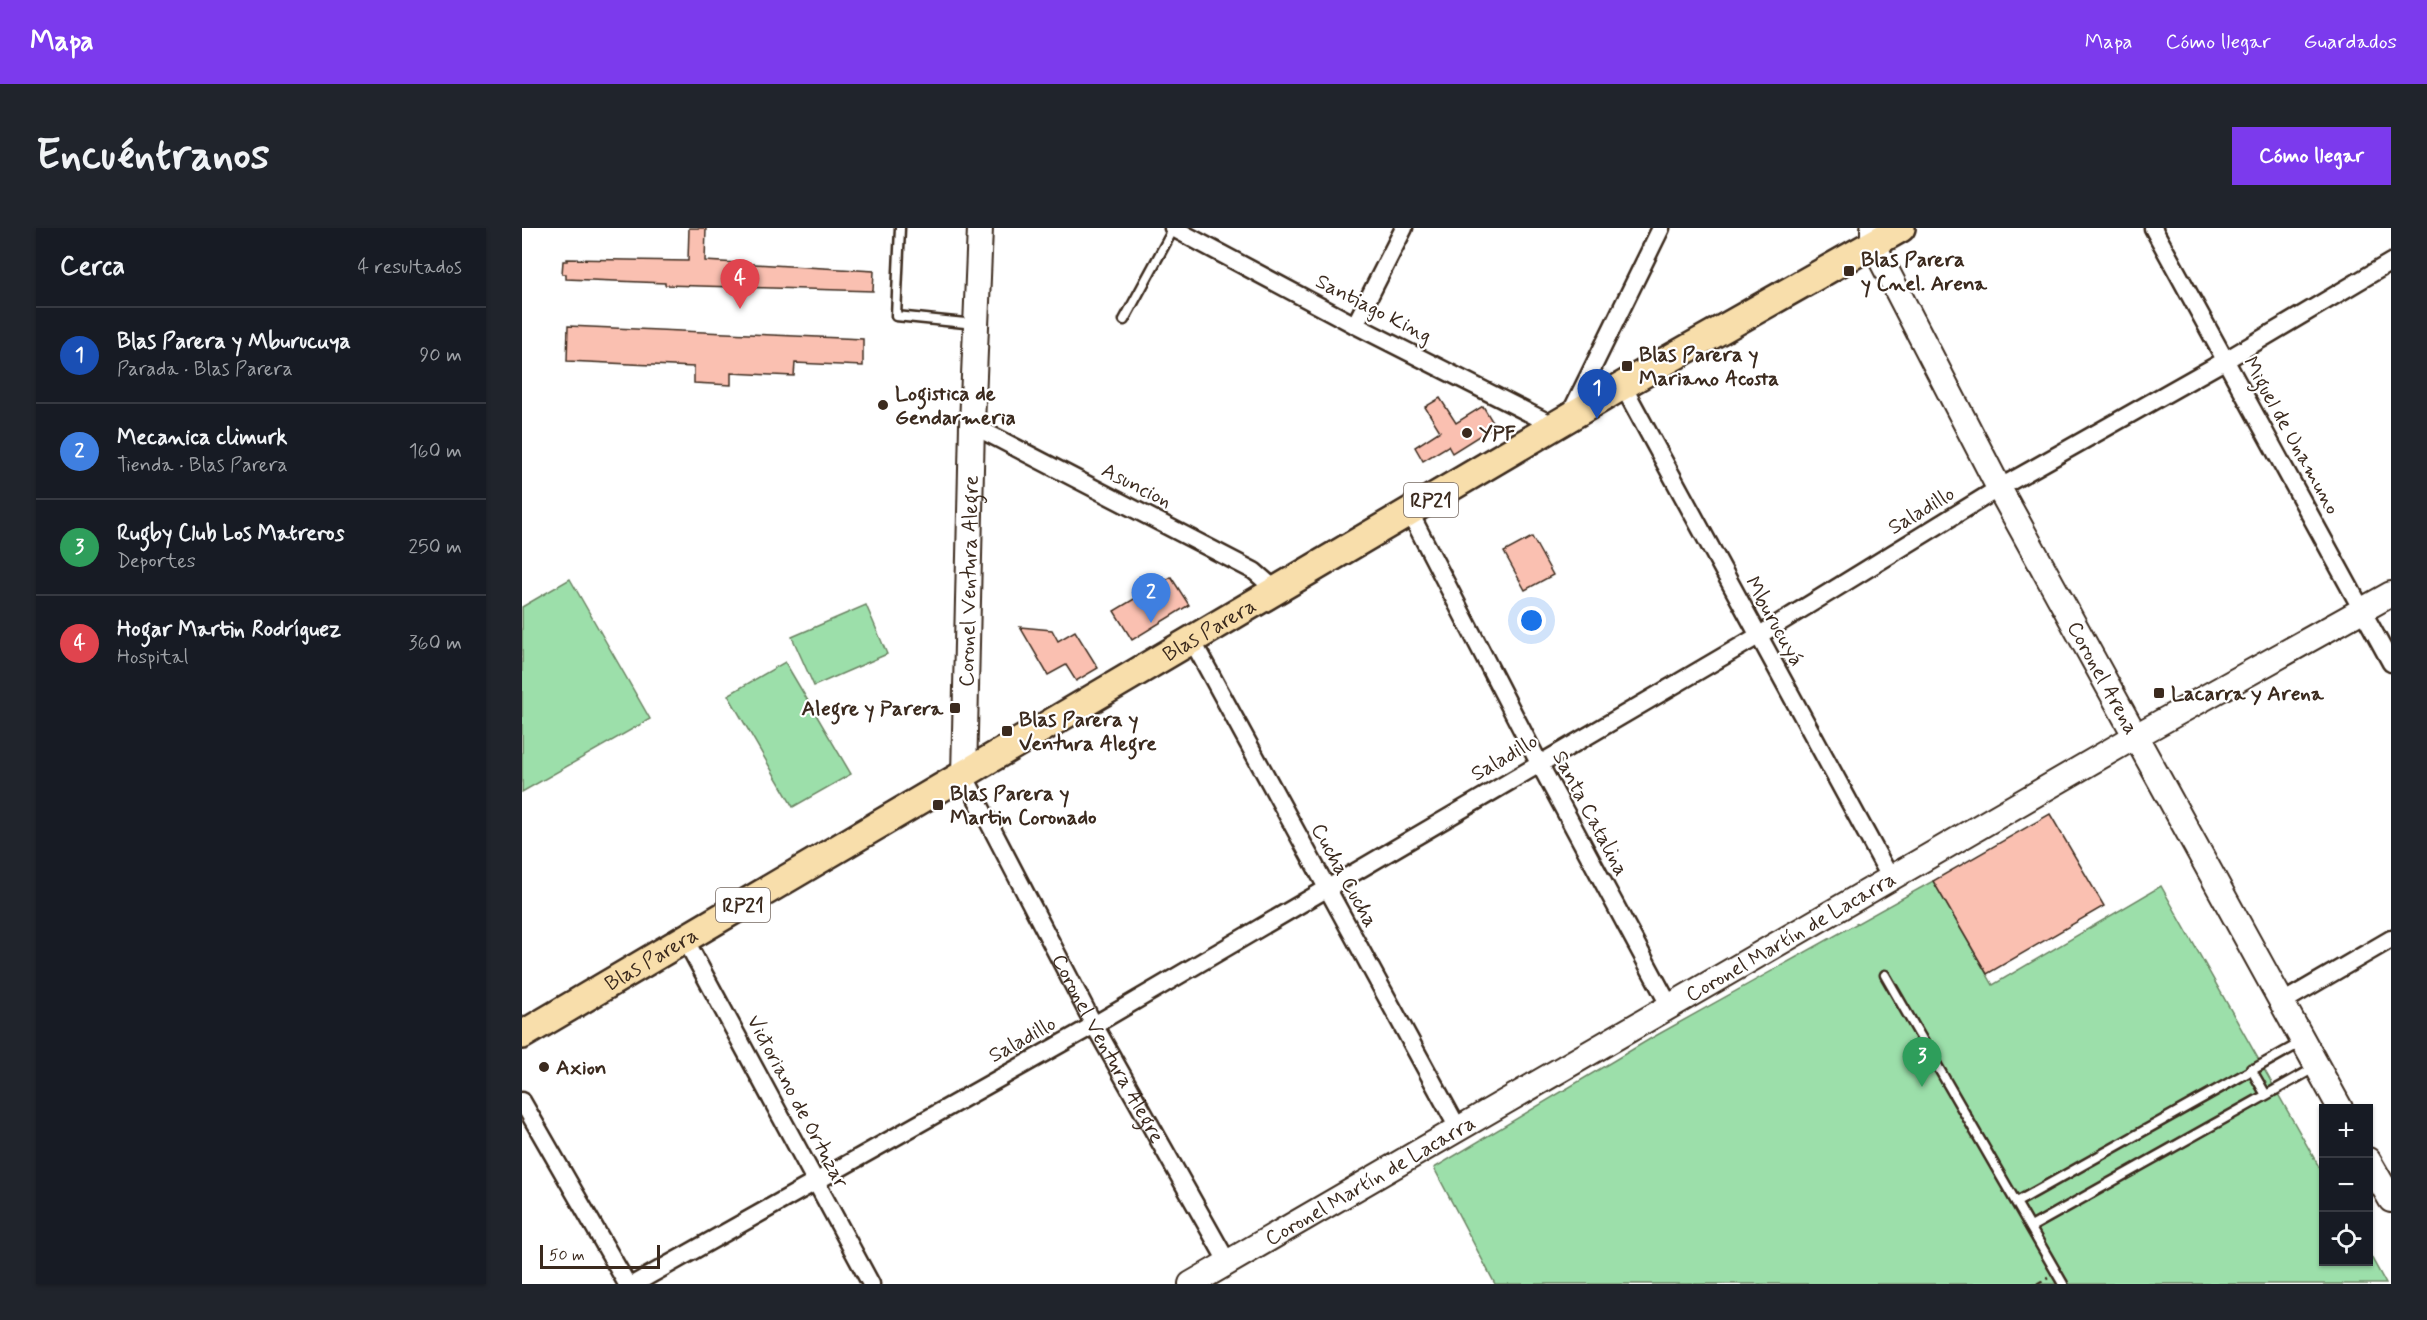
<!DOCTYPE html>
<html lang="es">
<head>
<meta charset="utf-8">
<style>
	:root { --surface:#171b24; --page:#20242c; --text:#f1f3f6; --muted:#9ea1a6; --line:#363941; --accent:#7c3aed }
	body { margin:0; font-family:Mynerve,sans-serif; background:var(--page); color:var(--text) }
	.controls { position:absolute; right:18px; bottom:18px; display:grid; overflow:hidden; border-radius:0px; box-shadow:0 2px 4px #0004 }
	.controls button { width:54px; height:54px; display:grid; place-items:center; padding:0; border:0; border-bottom:2px solid var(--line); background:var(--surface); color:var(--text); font:30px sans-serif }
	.scale { position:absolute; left:18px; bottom:15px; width:120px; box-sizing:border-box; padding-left:6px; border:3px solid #3b2a1e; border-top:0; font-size:16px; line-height:21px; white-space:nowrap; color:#3b2a1e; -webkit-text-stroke:4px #fff; paint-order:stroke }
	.you { position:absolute; left:1010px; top:393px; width:21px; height:21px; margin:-15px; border:4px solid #fff; border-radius:50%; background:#1a73e8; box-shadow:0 0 0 9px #1a73e833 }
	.badge { display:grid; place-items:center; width:39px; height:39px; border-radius:50%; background:var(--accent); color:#fff; font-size:20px; font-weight:700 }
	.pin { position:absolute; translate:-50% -50px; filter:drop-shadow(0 2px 3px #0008) }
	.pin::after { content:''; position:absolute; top:32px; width:21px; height:18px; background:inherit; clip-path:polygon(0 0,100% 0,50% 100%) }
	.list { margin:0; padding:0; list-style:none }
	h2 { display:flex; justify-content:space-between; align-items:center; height:78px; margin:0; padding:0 24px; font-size:26px }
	h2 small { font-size:20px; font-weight:400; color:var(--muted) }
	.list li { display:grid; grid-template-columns:39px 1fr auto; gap:18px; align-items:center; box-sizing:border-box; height:96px; padding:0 24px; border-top:2px solid var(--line) }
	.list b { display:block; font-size:22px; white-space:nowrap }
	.list p { margin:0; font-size:20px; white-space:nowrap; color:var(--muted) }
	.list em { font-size:20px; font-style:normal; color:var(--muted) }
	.icon { flex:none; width:33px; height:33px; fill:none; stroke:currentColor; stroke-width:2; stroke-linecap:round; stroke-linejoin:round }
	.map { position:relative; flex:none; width:1869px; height:1056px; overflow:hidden; border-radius:0px }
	header { display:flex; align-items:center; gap:36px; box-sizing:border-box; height:84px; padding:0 30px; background:var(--accent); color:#fff }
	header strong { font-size:28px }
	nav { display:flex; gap:33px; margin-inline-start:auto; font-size:21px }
	.intro { display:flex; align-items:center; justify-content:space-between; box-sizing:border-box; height:144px; padding:0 36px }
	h1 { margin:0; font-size:42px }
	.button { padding:15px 27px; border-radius:0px; background:var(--accent); color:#fff; font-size:21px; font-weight:700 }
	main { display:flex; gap:36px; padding:0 36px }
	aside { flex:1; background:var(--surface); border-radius:0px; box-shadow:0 2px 4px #0004 }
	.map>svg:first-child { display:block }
</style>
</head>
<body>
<header>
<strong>Mapa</strong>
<nav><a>Mapa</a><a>Cómo llegar</a><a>Guardados</a></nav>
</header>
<div class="intro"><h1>Encuéntranos</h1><a class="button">Cómo llegar</a></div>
<main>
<aside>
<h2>Cerca<small>4 resultados</small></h2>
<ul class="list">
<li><span class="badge" style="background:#1a4fb4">1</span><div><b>Blas Parera y Mburucuya</b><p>Parada · Blas Parera</p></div><em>90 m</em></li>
<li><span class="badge" style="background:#3f7fe0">2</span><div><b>Mecanica climurk</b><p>Tienda · Blas Parera</p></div><em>160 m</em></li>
<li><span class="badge" style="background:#2e9e5b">3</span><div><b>Rugby Club Los Matreros</b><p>Deportes</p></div><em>250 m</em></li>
<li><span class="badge" style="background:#e0444e">4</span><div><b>Hogar Martin Rodríguez</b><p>Hospital</p></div><em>360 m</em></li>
</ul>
</aside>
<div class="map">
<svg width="1869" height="1056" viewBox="0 0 1869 1056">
	<rect width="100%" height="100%" fill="#fff"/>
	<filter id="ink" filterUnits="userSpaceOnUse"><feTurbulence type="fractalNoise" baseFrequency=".0167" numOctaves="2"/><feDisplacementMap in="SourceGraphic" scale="12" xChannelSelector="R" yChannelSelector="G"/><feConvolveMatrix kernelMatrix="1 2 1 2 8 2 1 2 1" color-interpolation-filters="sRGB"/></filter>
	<g filter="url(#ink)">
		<path fill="#9cdfaa" stroke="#6c8464" stroke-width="1.5" d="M48,351L128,491L0,564V379Z
			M344,377L365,426L292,458L270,409Z
			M263,434L329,546L271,579L206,467Z
			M1411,653L1471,757L1639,658L1801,946L1802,1034H1846L1847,1025L1864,1056H973L912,940L1128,811Z"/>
		<path fill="#fac0b1" stroke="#3b2a1e" stroke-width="1.5" d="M167,0H184L183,33L352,43L351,63L143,57V55L44,51V46H40L41,33H45V31L166,33Z
			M46,98L341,111V138L273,135L272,148L209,145V157L172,155V139L45,133Z
			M918,170L934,195L961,178L973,198L930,225L926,218L901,233L893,219L918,203L903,179Z
			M1010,309L1031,347L1003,362L982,324Z
			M649,349L667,377L610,412L592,383Z
			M498,399L530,402L536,413L553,403L576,440L554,453L544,437L526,447Z
			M1528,586L1582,678L1465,746L1411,653Z"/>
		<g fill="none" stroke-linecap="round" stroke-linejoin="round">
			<defs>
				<path id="lane" d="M378,0L374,88L453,96
					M602,92L652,0
					M1363,747L1541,1056
					M1729,841L1744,867
					M1495,974L1780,814
					M1509,999L1794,839"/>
				<g id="street">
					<path d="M651,0L833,97L1033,198"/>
					<path d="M1631,0L1869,435"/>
					<path d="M833,97L882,0"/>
					<path d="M1101,158L1368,649"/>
					<path d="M1047,188L1139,0"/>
					<path d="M450,197L732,343L755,363"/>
					<path d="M888,285L1017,535L1147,777"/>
					<path d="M671,414L937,902"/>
					<path id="s1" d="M442,547L572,797L706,1035"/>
					<path d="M163,711L349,1056"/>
					<path d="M1759,775L1869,711"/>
					<path d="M0,873L105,1056"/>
					<path d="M112,1056L572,797L1236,408L1477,260L1704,132L1869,34"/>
				</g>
				<g id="secondary">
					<path id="s2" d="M1351,0V16L1477,260L1818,880"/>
					<path id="s3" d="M442,547L450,197L458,0"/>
					<path d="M1846,932L1869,972"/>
					<path id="s4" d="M669,1056L1614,508L1869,366"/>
				</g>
				<g id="primary">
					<path id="s5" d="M0,807L1112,151L1379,0"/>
				</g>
			</defs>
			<use href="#lane" stroke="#3b2a1e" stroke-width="13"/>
			<use href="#street" stroke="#3b2a1e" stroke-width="21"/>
			<use href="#secondary" stroke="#3b2a1e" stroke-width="28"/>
			<use href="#primary" stroke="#3b2a1e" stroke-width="32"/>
			<path stroke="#3b2a1e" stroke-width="3" stroke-dasharray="6 4.5" stroke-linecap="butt" d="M1515,1056L1526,1050"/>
			<use href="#lane" stroke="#fff" stroke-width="8"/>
			<use href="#street" stroke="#fff" stroke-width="16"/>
			<use href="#secondary" stroke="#fff" stroke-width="24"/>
			<use href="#primary" stroke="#f8deab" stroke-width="27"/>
		</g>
	</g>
	<g fill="#3b2a1e" stroke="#fff" stroke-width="2">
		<rect x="1321" y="37" width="12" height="12" rx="3"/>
		<rect x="1099" y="132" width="12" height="12" rx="3"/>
		<circle cx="361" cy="177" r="6"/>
		<circle cx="945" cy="205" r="6"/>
		<rect x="1631" y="459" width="12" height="12" rx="3"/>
		<rect x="427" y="474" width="12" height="12" rx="3"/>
		<rect x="479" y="497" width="12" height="12" rx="3"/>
		<rect x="410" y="571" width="12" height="12" rx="3"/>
		<circle cx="22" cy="839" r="6"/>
	</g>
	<g text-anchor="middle" stroke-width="4.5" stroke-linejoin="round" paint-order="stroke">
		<g fill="#fff" stroke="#766a62" stroke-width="1.5">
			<rect x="882" y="255" width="54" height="34" rx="4.5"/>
			<rect x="194" y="660" width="54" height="34" rx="4.5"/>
		</g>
		<g font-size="20" font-weight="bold" fill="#3b2a1e">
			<text x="909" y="279">RP21</text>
			<text x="221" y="684">RP21</text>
		</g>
		<g font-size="21" font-weight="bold" fill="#3b2a1e" stroke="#fff" text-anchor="start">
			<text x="1339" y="38">Blas Parera<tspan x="1339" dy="24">y Cnel. Arena</tspan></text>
			<text x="1117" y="133">Blas Parera y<tspan x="1117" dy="24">Mariano Acosta</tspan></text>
			<text x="373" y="172">Logistica de<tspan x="373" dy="24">Gendarmeria</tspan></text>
			<text x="957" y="212">YPF</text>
			<text x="1649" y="472">Lacarra y Arena</text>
			<text x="421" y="487" text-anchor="end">Alegre y Parera</text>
			<text x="497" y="498">Blas Parera y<tspan x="497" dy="24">Ventura Alegre</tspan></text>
			<text x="428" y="572">Blas Parera y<tspan x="428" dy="24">Martin Coronado</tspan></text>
			<text x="34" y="846">Axion</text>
		</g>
		<g font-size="21" fill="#3b2a1e" stroke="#fff">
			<text transform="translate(852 80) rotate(27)" y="7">Santiago King</text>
			<text transform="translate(1770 207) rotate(61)" y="7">Miguel de Unamuno</text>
			<text transform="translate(615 257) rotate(27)" y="7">Asuncion</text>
			<text transform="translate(1399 282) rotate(-31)" y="7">Saladillo</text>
			<text dy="7" stroke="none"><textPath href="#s3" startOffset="194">Coronel Ventura Alegre</textPath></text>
			<text transform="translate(1253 393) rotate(61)" y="7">Mburucuyá</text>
			<text dy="7" stroke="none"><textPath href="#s5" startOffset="798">Blas Parera</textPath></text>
			<text dy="7" stroke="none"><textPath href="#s2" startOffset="507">Coronel Arena</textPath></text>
			<text transform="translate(982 529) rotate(-30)" y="7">Saladillo</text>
			<text transform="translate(1069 585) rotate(62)" y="7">Santa Catalina</text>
			<text transform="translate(823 647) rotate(61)" y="7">Cucha Cucha</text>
			<text dy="7" stroke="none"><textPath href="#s4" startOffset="693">Coronel Martín de Lacarra</textPath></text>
			<text dy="7" stroke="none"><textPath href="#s5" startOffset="150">Blas Parera</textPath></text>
			<text transform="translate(500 811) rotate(-29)" y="7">Saladillo</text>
			<text dy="7" stroke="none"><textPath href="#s1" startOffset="309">Coronel Ventura Alegre</textPath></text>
			<text transform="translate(276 873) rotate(62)" y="7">Victoriano de Ortuzar</text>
			<text dy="7" stroke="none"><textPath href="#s4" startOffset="207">Coronel Martín de Lacarra</textPath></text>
		</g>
	</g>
</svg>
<div class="controls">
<button>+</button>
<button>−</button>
<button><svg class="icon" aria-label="locate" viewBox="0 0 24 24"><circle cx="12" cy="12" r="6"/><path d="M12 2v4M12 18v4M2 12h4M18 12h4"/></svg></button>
</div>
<div class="scale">50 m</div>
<div class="you"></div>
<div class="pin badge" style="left:1075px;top:191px;background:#1a4fb4">1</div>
<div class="pin badge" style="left:629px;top:395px;background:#3f7fe0">2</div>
<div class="pin badge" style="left:1400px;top:859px;background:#2e9e5b">3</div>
<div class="pin badge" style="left:218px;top:81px;background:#e0444e">4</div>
</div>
</main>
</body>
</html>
